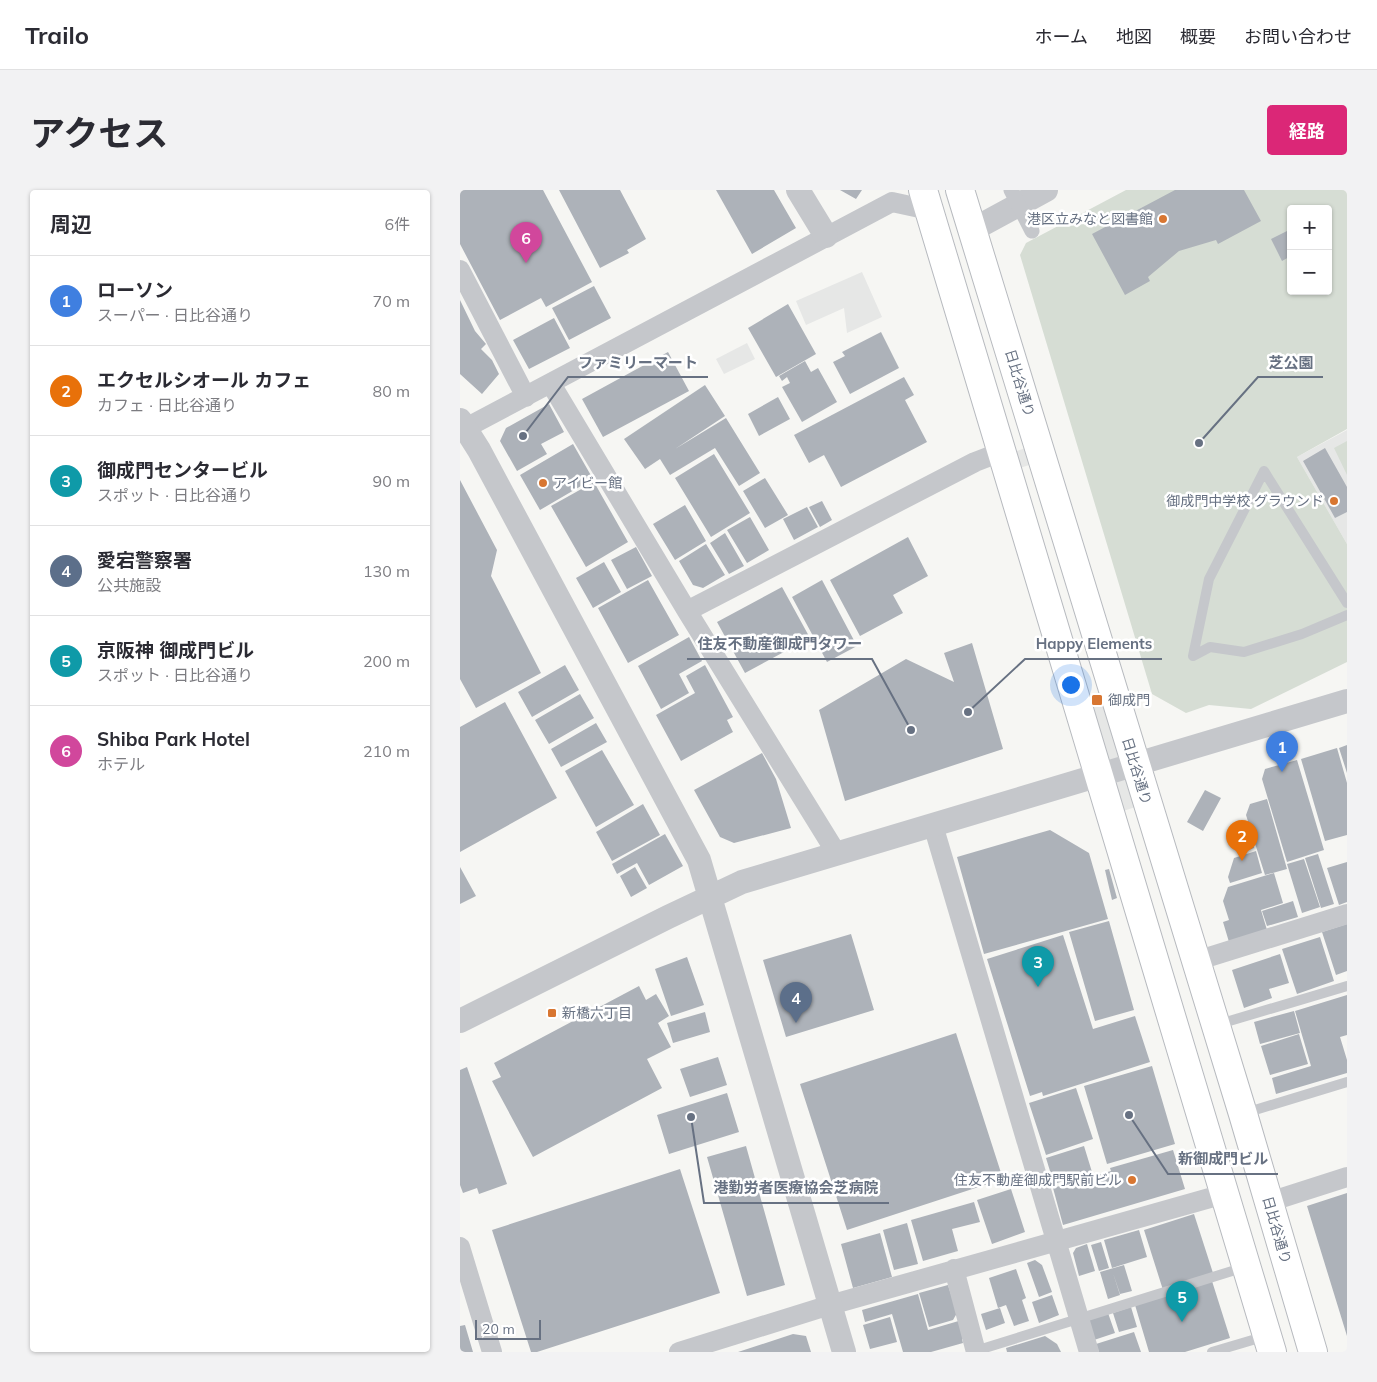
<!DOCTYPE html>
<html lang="ja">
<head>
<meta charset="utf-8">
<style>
	:root { --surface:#fff; --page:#f2f2f3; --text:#2b2b33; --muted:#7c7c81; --line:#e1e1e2; --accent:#db2777 }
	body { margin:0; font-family:Mulish,"Noto Sans JP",sans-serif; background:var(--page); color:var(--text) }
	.controls { position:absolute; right:15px; top:15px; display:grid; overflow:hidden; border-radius:5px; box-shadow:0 1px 4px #0004 }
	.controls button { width:45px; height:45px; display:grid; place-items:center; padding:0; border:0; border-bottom:1px solid var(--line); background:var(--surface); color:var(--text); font:25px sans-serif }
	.scale { position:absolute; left:15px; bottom:12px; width:66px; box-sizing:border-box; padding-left:5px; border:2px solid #677182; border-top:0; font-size:14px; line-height:18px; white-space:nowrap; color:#677182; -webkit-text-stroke:4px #fff; paint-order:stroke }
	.you { position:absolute; left:610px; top:494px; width:18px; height:18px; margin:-12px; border:4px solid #fff; border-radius:50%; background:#1a73e8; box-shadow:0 0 0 8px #1a73e833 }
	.badge { display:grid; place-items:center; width:32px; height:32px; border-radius:50%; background:var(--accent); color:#fff; font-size:16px; font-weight:700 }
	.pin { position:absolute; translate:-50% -41px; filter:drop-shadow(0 1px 2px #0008) }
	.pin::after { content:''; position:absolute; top:26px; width:18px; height:15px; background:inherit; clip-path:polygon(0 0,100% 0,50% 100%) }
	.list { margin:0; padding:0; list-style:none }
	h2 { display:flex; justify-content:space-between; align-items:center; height:65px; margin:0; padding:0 20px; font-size:21px }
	h2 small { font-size:16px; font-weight:400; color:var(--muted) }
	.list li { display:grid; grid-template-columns:32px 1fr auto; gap:15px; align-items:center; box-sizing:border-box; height:90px; padding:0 20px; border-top:1px solid var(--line) }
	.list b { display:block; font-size:19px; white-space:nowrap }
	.list p { margin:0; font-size:16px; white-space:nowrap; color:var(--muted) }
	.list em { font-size:16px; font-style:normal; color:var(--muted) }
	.map { position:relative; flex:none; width:887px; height:1162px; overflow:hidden; border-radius:5px }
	header { display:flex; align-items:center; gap:30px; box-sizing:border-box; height:70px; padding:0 25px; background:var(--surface); border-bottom:1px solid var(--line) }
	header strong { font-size:24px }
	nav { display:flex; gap:28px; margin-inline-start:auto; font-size:18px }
	.intro { display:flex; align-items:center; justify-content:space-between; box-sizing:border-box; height:120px; padding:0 30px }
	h1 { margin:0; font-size:35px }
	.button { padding:12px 22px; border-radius:5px; background:var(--accent); color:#fff; font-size:18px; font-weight:700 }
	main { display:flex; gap:30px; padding:0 30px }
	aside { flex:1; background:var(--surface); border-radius:5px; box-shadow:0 1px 4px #0004 }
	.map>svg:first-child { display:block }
</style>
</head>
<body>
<header>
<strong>Trailo</strong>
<nav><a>ホーム</a><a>地図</a><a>概要</a><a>お問い合わせ</a></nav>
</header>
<div class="intro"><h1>アクセス</h1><a class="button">経路</a></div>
<main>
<aside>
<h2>周辺<small>6件</small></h2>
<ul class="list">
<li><span class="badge" style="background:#3f7fe0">1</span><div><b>ローソン</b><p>スーパー · 日比谷通り</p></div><em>70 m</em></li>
<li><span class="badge" style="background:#e8710a">2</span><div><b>エクセルシオール カフェ</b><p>カフェ · 日比谷通り</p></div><em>80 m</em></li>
<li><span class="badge" style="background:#0f9aa8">3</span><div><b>御成門センタービル</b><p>スポット · 日比谷通り</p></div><em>90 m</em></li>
<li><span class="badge" style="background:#5c6f8a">4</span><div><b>愛宕警察署</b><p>公共施設</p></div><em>130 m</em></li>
<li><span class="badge" style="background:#0f9aa8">5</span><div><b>京阪神 御成門ビル</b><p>スポット · 日比谷通り</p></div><em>200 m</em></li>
<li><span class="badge" style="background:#d1479c">6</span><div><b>Shiba Park Hotel</b><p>ホテル</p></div><em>210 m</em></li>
</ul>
</aside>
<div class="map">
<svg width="887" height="1162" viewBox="0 0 887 1162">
	<rect width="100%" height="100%" fill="#f6f6f3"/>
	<path fill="#e6e7e6" d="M402,82L422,127L387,143L384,118L346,135L336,111Z
		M287,153L295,169L264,184L256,169Z
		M887,240V354L837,267Z
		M586,251L591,268L547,282L542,266Z
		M661,505L694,611L654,624L617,520Z"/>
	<path fill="#d6ddd4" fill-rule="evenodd" d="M666,0H887V239L837,267L887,354V472L791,519L749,515L726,523L692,504L560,65L566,53ZM831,19H868V101H831Z
		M887,251V285L874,258Z"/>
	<path fill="#adb2b9" d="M0,0H83L132,92L86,117L81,108L40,130L0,54Z
		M99,0H160L186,49L167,60L169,63L140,78Z
		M256,0H314L336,38L292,64Z
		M380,0H402L396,9Z
		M715,0H784L801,31L758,54L756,50L719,61L688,87L690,91L665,105L632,44Z
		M831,39V66L822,71L811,49Z
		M134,96L151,128L109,150L92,118Z
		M0,110L15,141L26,154L21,159L32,170L39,184L22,204L0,184Z
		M328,114L356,164L316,187L288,138Z
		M94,128L110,158L69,179L53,150Z
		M421,142L439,178L390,204L373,172L385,166L382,162Z
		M208,162L229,201L143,247L122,209Z
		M345,171L351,182L358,178L377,212L342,232L322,197L330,193L327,187L322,191L319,186Z
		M444,187L454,205L445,210L467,252L381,297L364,265L349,273L334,245Z
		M245,195L265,226L215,259L266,228L300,283L279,296L255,258L210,285L200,269L185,279L164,249Z
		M318,207L330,229L299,246L288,224Z
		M89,214L104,242L81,254L87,264L57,281L40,251L46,238Z
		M113,254L133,289L80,320L60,285Z
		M865,258L887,297V322L875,328L843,271Z
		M254,264L290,323L251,347L215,288Z
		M305,288L328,325L305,338L283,301Z
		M0,290L37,360L31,386L81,483L16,518L0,489Z
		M134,292L168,352L126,377L91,316Z
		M362,311L372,330L360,337L349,317Z
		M225,315L246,351L215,370L193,334Z
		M347,317L358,337L334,350L323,329Z
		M290,327L309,360L287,373L267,340Z
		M265,343L284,376L269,384L250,353Z
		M448,347L468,386L433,405L443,423L400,446L370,390Z
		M246,354L265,385L243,398L233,395L219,371Z
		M176,357L192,386L167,399L151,370Z
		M144,372L161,402L133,418L116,388Z
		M188,390L219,445L168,473L138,418Z
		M362,390L397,456L367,472L332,407Z
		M322,397L350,448L285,483L257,432Z
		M229,447L242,471L219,484L229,503L201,519L178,476Z
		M512,453L543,559L385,611L359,520L446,469L494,492L484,463Z
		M105,475L119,500L72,527L58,502Z
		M245,475L273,527L267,530L273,542L221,571L196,525L235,503L226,486Z
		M120,504L134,528L89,554L75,530Z
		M45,512L97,608L0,662V537Z
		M136,533L147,552L101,577L91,559Z
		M887,555V583L879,558Z
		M877,558L887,593V645L865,651L841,569Z
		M142,560L174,615L136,637L105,581Z
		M302,563L316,589L331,638L274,653L260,647L234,600Z
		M837,570L864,660L827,672L802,589L805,579Z
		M745,600L761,608L743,641L727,632Z
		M807,609L827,679L805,685L786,625L790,614Z
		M183,614L200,645L152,671L136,642Z
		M785,632L794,658L778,663L777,655Z
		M590,640L629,663L648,729L524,764L497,667Z
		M205,644L223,676L189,695L177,673L157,684L152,674Z
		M796,661L802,683L770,693L768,687L774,668Z
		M858,664L874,714L861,718L845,668Z
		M844,669L860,717L842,723L827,674Z
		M887,672V712L879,715L867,678Z
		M0,677L16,706L0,714Z
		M175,677L187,698L171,707L160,686Z
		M649,679L657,708L652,710L645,680Z
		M814,683L823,713L801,720L807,740L769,752L763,732L769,730L763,711L768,697Z
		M833,711L838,727L807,736L802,721Z
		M649,731L674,820L635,831L609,742Z
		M887,734V781L876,785L862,742Z
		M391,744L414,820L326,847L303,770Z
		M603,745L633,839L675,826L690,872L583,906L582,902L570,906L527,769Z
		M860,747L874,791L837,804L822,759Z
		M820,764L829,793L809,799L812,808L784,818L772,780Z
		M227,767L244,815L211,826L195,779Z
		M179,796L186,810L196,804L209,826L198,833L211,857L187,869L202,898L73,967L32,891L41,887L34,873Z
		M887,805V845L880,847L887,870V883L816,904L812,888L851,876L835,821Z
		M834,821L840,843L800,854L794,832Z
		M245,822L250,842L213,853L207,833Z
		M496,843L543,989L387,1040L340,894Z
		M839,844L848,874L810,885L801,856Z
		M258,867L267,895L230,907L220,879Z
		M692,876L715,954L647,974L624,896Z
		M7,877L47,994L19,1004L17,998L3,1003L0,995V880Z
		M616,898L633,949L586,965L569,913Z
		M267,903L279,942L209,964L197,925Z
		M286,956L325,1095L287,1106L247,967Z
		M624,956L632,982L594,994L586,968Z
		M713,960L725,999L603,1035L593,998L651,981L650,978Z
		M220,979L260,1103L77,1162H71L32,1040Z
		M551,999L565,1042L532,1054L517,1010Z
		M887,1003V1146L847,1016Z
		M514,1012L520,1032L492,1039L498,1061L463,1071L451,1030Z
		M734,1024L753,1083L703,1100L684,1040Z
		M447,1033L458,1074L434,1080L423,1040Z
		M679,1040L687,1067L652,1078L644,1050Z
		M420,1043L432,1087L393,1098L381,1054Z
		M641,1052L649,1078L639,1081L631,1055Z
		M627,1054L635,1081L619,1086L613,1063L616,1058Z
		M575,1070L582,1075L592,1102L579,1107L567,1073Z
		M664,1075L672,1101L660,1104L653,1083L660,1105L648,1109L640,1082Z
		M556,1079L566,1108L562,1110L569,1131L554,1136L546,1115L538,1118L529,1088Z
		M752,1091L770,1148L725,1162H689L675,1115Z
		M488,1095L497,1123L493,1130L469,1137L459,1103Z
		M458,1104L468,1140L502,1130L507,1147L502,1149L503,1153L471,1162H443L432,1124L405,1132L402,1120Z
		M592,1105L599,1125L579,1133L572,1112Z
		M671,1117L677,1137L659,1142L653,1123Z
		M540,1118L545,1133L526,1140L521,1124Z
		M648,1123L655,1143L634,1150L627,1130Z
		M430,1127L437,1152L410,1159L403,1135Z
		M5,1135L13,1162H0V1136Z
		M674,1142L681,1162H639L636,1154Z
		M333,1144L346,1146L351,1162H278Z
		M585,1146L597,1154L601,1162H547L546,1158Z"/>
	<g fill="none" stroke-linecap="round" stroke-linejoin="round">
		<defs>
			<path id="secondary" d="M463,0L812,1162
				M500,0L783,924L853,1162"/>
		</defs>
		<use href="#secondary" stroke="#b7babf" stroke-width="30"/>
		<path stroke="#c5c7cb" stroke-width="10" d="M804,281L887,413
			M733,466L749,389L804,281
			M733,466L750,457L784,462L842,444L887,425
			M756,835L887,796
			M785,923L887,892
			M512,1162L785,1077
			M752,1162L806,1146"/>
		<path stroke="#c5c7cb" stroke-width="20" d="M0,80L66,207
			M91,194L227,421L377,664
			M0,241L432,12L469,20
			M227,421L515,272L541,262
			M473,635L629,1162
			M736,771L887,724
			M809,1012L887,987
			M0,1057L32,1162
			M494,1079L516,1162
			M219,1162L370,1115L764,1004"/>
		<path stroke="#c5c7cb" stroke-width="24" d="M338,0L366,46
			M514,39L586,0
			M0,230L19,260L239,670L384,1162
			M0,831L208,727L282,692L887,511"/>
		<use href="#secondary" stroke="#fff" stroke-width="28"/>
		<path stroke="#c5c7cb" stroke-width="15" d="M551,0L572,41"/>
	</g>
	<g fill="#d87631" stroke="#fff" stroke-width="2">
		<circle cx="703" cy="29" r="5"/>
		<circle cx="83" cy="293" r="5"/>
		<circle cx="874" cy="311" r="5"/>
		<rect x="631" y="504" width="12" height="12" rx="2.5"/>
		<rect x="87" y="818" width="10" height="10" rx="2.5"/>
		<circle cx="672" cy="990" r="5"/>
	</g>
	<g text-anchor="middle" stroke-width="5" stroke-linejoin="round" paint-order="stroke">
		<g font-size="14" fill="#677182" stroke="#fff" text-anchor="end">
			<text x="693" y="34">港区立みなと図書館</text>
			<text x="93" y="298" text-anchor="start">アイビー館</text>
			<text x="864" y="316">御成門中学校 グラウンド</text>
			<text x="648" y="515" text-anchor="start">御成門</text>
			<text x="102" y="828" text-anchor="start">新橋六丁目</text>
			<text x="662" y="995">住友不動産御成門駅前ビル</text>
		</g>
		<g font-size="14" fill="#677182" stroke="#fff">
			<text transform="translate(560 193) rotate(73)" y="5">日比谷通り</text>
			<text transform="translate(677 581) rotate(73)" y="5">日比谷通り</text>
			<text transform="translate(817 1040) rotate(74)" y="5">日比谷通り</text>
		</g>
	</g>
	<path fill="none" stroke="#677182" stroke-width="2" d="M63 246L108 187H248M739 253L798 187H863M451 540L412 469H227M508 522L565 469H702M669 925L708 984H818M231 927L244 1013H429"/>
	<g fill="#677182" stroke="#fff" stroke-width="2">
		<circle cx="63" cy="246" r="5"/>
		<circle cx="739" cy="253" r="5"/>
		<circle cx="451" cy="540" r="5"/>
		<circle cx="508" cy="522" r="5"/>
		<circle cx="669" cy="925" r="5"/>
		<circle cx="231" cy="927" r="5"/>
	</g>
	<g font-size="15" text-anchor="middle" font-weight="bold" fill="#677182" stroke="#fff" stroke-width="5" stroke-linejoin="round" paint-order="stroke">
		<text x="178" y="178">ファミリーマート</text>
		<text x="831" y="178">芝公園</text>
		<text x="320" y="459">住友不動産御成門タワー</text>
		<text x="634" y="459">Happy Elements</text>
		<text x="763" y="974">新御成門ビル</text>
		<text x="336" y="1003">港勤労者医療協会芝病院</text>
	</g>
</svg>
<div class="controls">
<button>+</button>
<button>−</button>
</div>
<div class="scale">20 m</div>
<div class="you"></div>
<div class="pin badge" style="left:822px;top:582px;background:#3f7fe0">1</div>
<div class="pin badge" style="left:782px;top:671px;background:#e8710a">2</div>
<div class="pin badge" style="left:578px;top:797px;background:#0f9aa8">3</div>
<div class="pin badge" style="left:336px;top:833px;background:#5c6f8a">4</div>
<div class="pin badge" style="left:722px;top:1132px;background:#0f9aa8">5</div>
<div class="pin badge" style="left:66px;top:73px;background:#d1479c">6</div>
</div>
</main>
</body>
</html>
